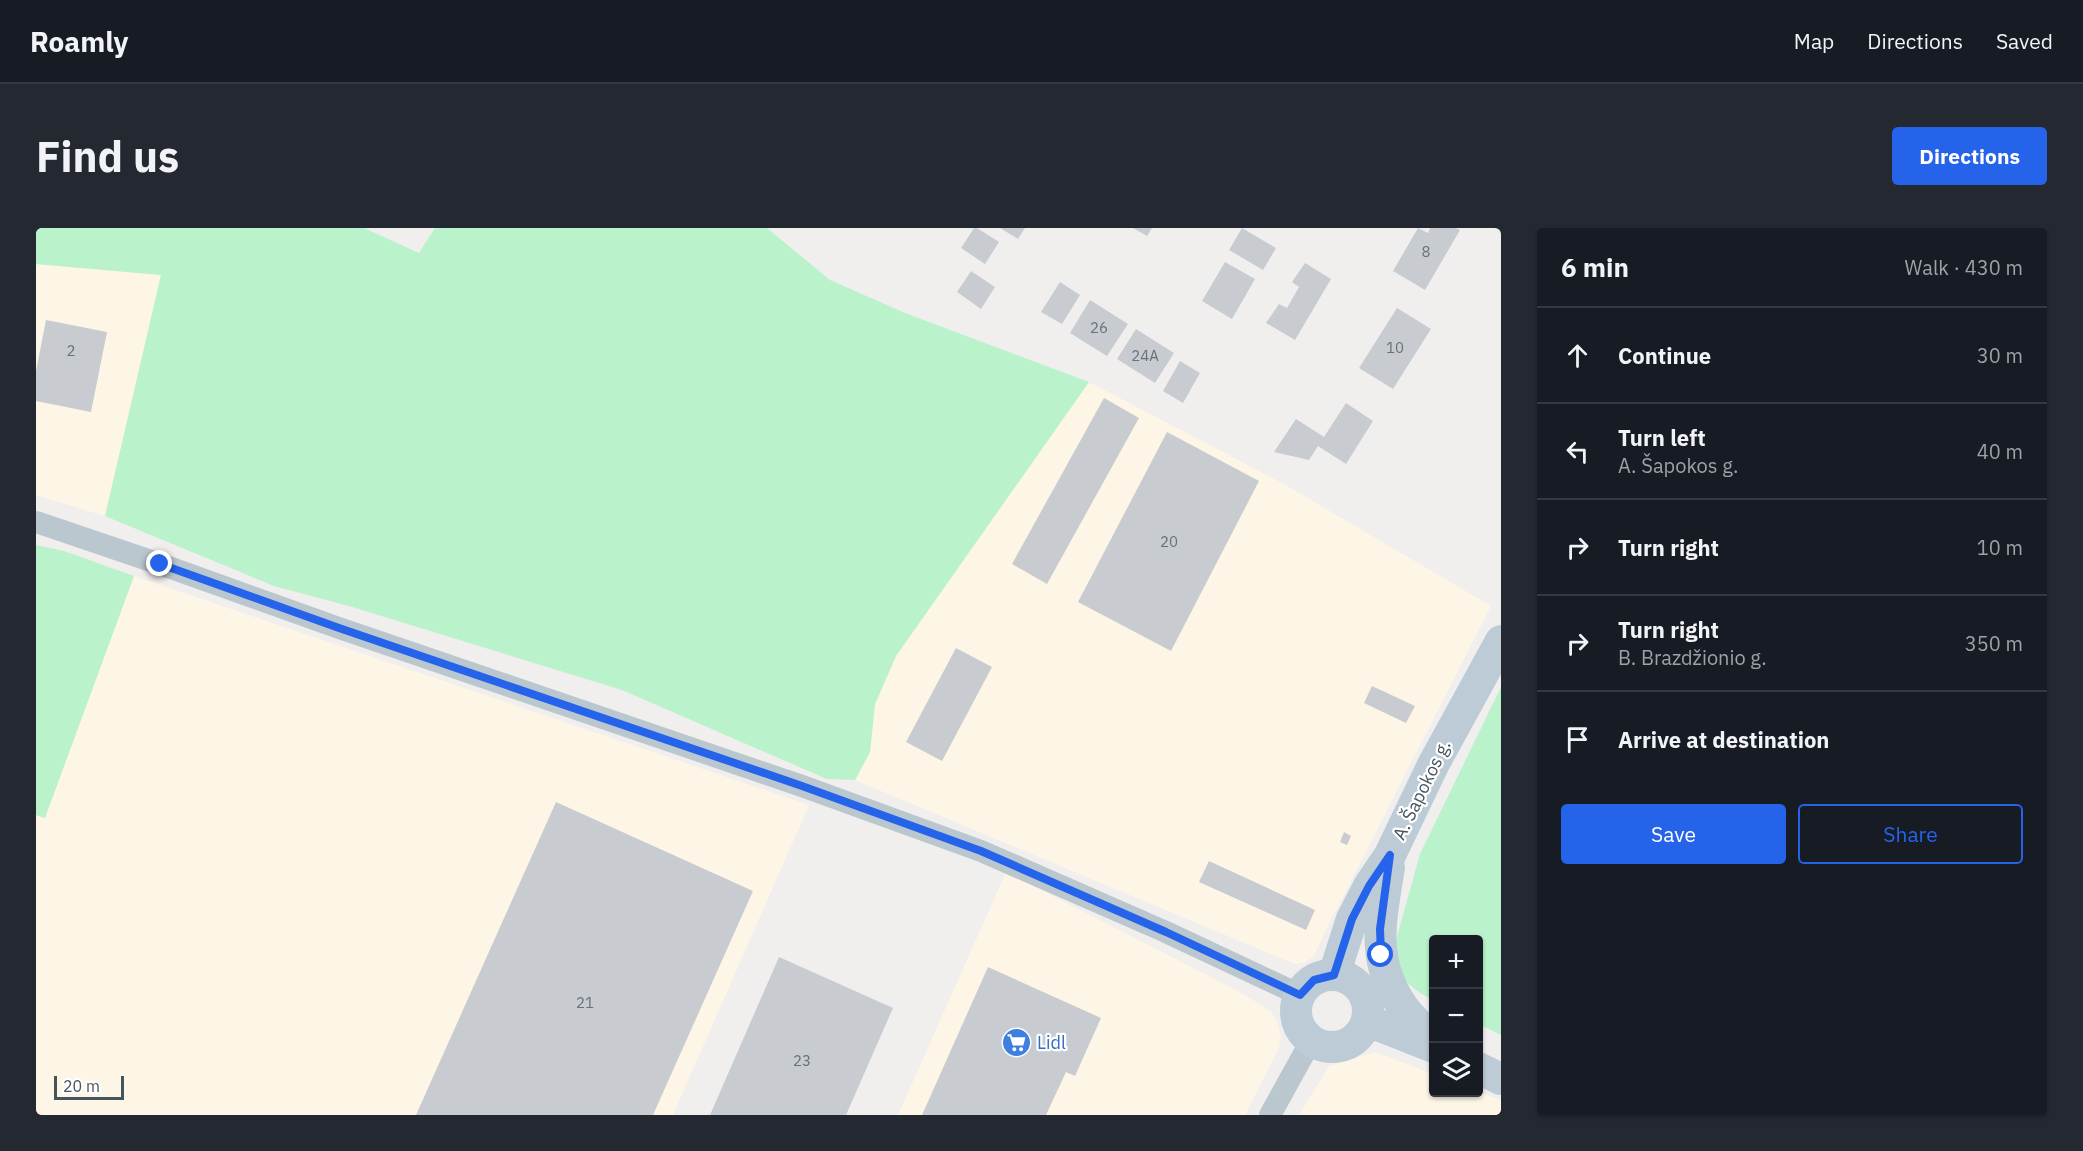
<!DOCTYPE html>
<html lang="en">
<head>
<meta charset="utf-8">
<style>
	:root { --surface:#171b24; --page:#242831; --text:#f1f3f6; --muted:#9ea1a6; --line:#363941; --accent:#2563eb }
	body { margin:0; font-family:"IBM Plex Sans",sans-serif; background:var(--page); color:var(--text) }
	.controls { position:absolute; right:18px; bottom:18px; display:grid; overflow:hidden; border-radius:6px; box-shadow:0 2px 4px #0004 }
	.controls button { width:54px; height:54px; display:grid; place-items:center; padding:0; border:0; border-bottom:2px solid var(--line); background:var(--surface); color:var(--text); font:30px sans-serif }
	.scale { position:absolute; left:18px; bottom:15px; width:70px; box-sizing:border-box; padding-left:6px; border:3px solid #45535d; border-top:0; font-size:16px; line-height:21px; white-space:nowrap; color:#45535d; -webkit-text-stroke:4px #fff; paint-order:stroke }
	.stop { position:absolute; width:18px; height:18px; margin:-14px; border:4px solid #2563eb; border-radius:50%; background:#fff }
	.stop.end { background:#2563eb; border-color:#fff; box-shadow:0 2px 6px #0008 }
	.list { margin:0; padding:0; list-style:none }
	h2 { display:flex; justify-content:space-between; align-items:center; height:78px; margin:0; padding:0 24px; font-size:26px }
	h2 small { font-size:20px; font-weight:400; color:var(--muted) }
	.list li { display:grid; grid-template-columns:39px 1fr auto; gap:18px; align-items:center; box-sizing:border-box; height:96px; padding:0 24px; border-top:2px solid var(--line) }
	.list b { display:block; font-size:22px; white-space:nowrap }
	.list p { margin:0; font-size:20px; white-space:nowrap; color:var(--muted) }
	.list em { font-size:20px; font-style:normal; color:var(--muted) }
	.actions { display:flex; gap:12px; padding:18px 24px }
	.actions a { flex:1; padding:14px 0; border:2px solid var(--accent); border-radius:6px; text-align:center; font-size:21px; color:var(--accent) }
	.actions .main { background:var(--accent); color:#fff }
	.icon { flex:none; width:33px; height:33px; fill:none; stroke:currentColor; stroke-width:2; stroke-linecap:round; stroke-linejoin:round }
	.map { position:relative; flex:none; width:1465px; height:887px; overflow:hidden; border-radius:6px }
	header { display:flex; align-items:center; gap:36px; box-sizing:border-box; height:84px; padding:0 30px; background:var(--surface); border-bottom:2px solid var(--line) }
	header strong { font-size:28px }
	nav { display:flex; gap:33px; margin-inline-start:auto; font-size:21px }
	.intro { display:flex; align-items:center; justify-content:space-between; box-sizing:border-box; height:144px; padding:0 36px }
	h1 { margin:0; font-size:42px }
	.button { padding:15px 27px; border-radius:6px; background:var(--accent); color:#fff; font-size:21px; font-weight:700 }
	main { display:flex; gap:36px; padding:0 36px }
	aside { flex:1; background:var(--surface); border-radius:6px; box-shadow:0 2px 4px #0004 }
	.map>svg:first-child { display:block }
</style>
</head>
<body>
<header>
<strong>Roamly</strong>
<nav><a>Map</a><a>Directions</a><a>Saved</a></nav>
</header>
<div class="intro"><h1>Find us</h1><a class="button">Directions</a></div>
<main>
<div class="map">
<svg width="1465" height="887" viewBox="0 0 1465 887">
	<rect width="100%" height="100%" fill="#f1eeee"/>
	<path fill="#fdf5e6" d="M0,36L125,47L69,288L0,267Z
		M1053,154L1246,255L1455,378L1286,710L1278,728L1270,734L1260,736L1249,732L819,552L834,524L839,476L860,428Z
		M98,348L773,577L637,887H0V587L9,589Z
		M970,644L1202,763L1235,783L1241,794L1245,807L1243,820L1209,887H862Z
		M1339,824L1397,846L1398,864H1443L1465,872V887H1263L1293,838Z"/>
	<path fill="#b9f2cb" d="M0,0H328L383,25L399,0H731L794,52L869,85L1053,154L860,428L839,476L834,524L819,552L791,551L586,462L313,378L238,358L69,288L125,47L0,36Z
		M0,317L28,323L98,348L9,590L0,587Z
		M1465,459V807L1443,796L1442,712H1398L1397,772L1384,765L1369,753L1361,734L1360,712L1384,626Z"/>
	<path fill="#c8ccd1" d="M938,0H941L963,14L949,36L925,20Z
		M964,0H989L982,11Z
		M1097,0H1116L1111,8Z
		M1206,0L1240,20L1227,42L1193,22Z
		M1382,0L1392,5L1394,0H1420L1424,2L1389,62L1357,43Z
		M1189,34L1219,51L1196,91L1166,73Z
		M1269,35L1295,51L1259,112L1230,95L1243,76L1251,80L1263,59L1256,54Z
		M935,43L959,59L945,81L921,64Z
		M1024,54L1044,67L1026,96L1005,84Z
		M1054,72L1092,96L1071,128L1034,105Z
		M1361,80L1395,101L1357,161L1323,140Z
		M10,92L71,104L55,184L0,173V143Z
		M1100,101L1138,125L1119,155L1081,131Z
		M1144,133L1164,145L1147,175L1127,163Z
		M1068,170L1103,190L1011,356L976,336Z
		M1310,175L1337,193L1310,236L1282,218L1273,232L1238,224L1260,191L1288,209Z
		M1131,204L1223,253L1135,423L1042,374Z
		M920,420L956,439L906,533L870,514Z
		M1336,458L1379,478L1370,495L1328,475Z
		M520,574L717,663L617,887H380Z
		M1308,604L1315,608L1311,617L1304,614Z
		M1173,633L1279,682L1270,702L1163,654Z
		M743,729L857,780L810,887H674Z
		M952,739L1065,790L1039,848L1030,844L1010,887H886Z"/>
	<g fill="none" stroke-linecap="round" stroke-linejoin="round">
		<path stroke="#bbc7ce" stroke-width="22" d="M0,294L124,336L303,400L766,558L945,623L1130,704L1264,767
			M1234,887L1275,813"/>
		<path stroke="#bdcbd7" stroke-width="32" d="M1353,639C1345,692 1334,730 1366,778C1374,790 1387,801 1398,812
			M1260 783a36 36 0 1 1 72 0a36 36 0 1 1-72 0Z
			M1298,747L1316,691L1333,658L1354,627L1397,537L1465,413
			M1332,793L1398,819
			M1442,840L1465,851"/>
	</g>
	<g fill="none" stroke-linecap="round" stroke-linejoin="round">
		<path stroke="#2563eb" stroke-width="8" d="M124,336L303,400L766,558L945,623L1130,704L1264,767L1278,752L1298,747L1316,691L1333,658L1354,627L1344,701L1345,727"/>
	</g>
	<defs>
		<symbol id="supermarket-disc" viewBox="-11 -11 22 22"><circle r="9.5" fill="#3f7fe0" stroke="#fff"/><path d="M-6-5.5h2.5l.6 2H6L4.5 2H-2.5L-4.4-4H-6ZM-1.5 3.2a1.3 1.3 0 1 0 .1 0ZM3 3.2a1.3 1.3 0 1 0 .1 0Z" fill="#fff"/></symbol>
	</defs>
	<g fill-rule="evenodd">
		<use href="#supermarket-disc" x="964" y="798" width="33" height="33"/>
	</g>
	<g text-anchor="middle" stroke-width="4.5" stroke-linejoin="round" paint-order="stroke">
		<g font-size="15" fill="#66717a">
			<text x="1390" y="29">8</text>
			<text x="1063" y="105">26</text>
			<text x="1359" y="125">10</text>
			<text x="35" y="128">2</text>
			<text x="1109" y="133">24A</text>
			<text x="1133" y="319">20</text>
			<text x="549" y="780">21</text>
			<text x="766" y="838">23</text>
		</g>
		<g font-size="18" fill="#45535d" stroke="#fff">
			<text transform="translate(1386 562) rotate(-64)" y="6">A. Šapokos g.</text>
		</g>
		<g font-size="18" fill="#366cbe" stroke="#fff" text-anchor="start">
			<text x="1001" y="821">Lidl</text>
		</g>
	</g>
</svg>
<div class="controls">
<button>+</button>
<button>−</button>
<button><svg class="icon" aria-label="layers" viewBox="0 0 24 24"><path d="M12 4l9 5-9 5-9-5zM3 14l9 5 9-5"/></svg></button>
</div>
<div class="scale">20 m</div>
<div class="stop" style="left:1345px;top:727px"></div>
<div class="stop end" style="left:124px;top:336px"></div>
</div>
<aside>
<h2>6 min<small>Walk · 430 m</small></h2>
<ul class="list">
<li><svg class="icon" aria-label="ahead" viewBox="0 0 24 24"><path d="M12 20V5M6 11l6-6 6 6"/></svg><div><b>Continue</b></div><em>30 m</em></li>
<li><svg class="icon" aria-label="left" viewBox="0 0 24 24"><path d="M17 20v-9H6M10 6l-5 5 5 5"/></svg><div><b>Turn left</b><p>A. Šapokos g.</p></div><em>40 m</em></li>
<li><svg class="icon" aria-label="right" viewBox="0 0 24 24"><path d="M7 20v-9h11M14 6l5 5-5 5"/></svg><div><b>Turn right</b></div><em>10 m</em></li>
<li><svg class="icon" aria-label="right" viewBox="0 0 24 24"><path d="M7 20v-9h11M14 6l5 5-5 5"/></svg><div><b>Turn right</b><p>B. Brazdžionio g.</p></div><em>350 m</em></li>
<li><svg class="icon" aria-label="arrive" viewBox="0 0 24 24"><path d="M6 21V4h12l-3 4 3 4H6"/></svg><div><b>Arrive at destination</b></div></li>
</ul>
<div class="actions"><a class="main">Save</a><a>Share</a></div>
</aside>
</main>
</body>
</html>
